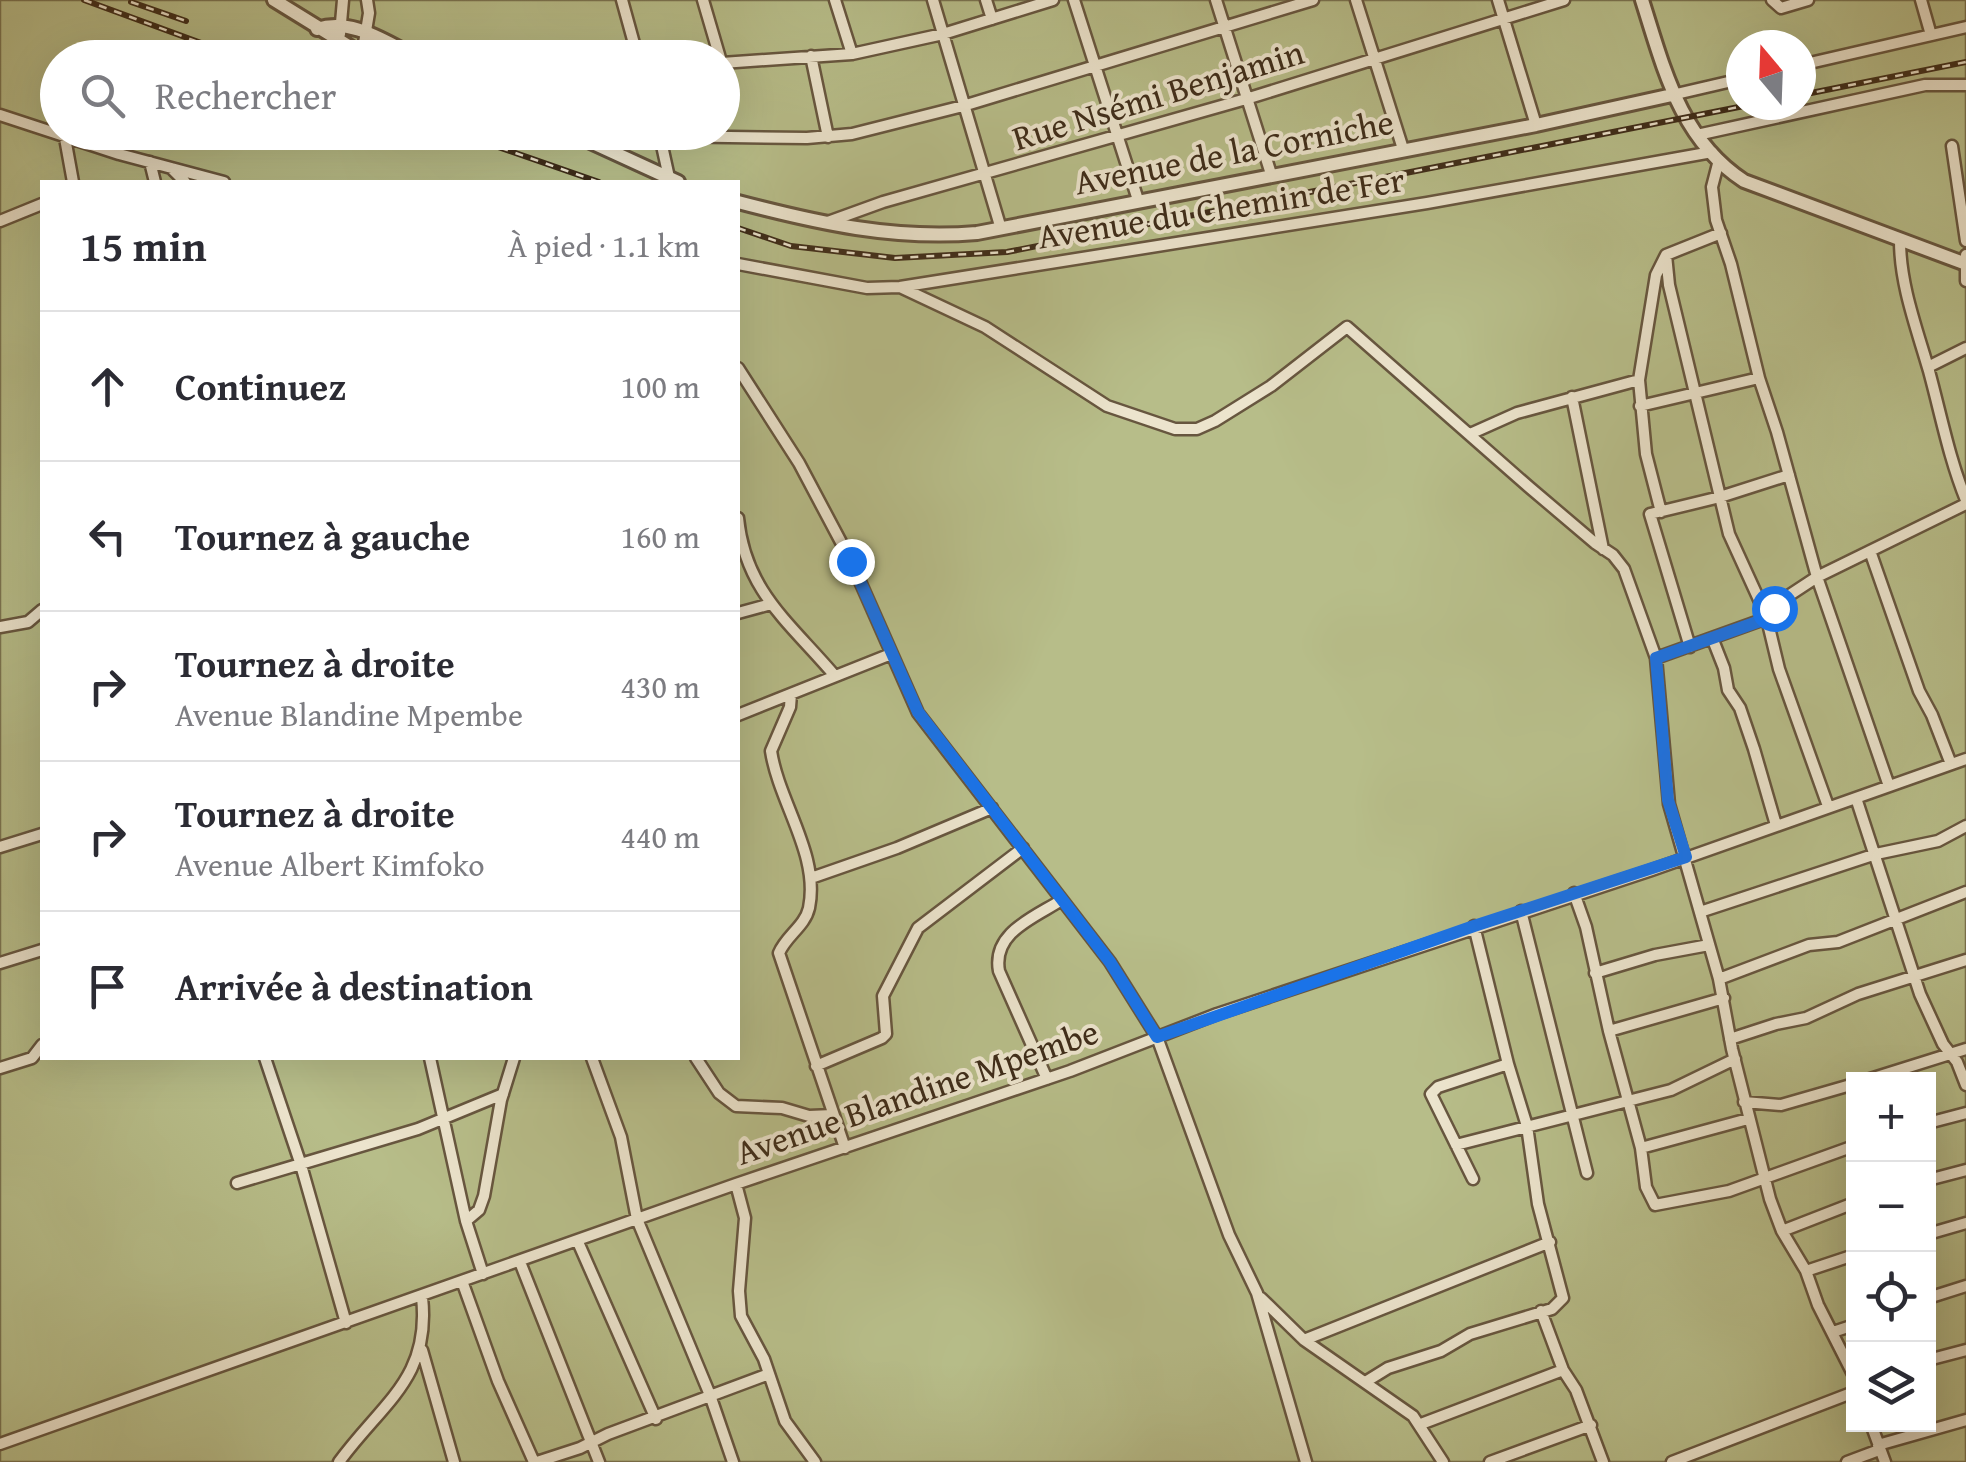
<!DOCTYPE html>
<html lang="fr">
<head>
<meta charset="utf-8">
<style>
	:root { --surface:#fff; --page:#f2f2f3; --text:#2b2b33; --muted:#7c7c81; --line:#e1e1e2 }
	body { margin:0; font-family:"Gentium Book Plus",serif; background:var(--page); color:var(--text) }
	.controls { position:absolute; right:30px; bottom:30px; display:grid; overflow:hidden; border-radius:0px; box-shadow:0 10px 40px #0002 }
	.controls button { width:90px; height:90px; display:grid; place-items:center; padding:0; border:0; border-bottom:2px solid var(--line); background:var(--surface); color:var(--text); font:50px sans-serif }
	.compass { position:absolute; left:1726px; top:30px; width:90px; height:90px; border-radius:50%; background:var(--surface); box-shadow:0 10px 40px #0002; rotate:341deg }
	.stop { position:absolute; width:30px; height:30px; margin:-22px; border:8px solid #1a73e8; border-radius:50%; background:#fff }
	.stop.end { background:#1a73e8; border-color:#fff; box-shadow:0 2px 10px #0008 }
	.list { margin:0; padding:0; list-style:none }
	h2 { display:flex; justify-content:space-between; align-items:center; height:130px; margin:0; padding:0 40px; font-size:42px }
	h2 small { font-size:32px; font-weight:400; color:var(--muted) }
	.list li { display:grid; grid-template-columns:65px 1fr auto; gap:30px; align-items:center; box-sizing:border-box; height:150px; padding:0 40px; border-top:2px solid var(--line) }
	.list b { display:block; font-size:38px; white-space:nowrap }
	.list p { margin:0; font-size:32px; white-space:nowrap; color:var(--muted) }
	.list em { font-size:32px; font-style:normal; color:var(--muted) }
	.icon { flex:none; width:55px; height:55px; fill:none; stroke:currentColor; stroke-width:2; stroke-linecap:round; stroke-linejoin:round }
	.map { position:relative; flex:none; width:1966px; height:1462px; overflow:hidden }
	.search { position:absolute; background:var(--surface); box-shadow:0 10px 40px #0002; left:40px; top:40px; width:700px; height:110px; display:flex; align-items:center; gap:25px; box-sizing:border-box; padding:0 35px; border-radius:55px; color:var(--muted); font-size:38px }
	.panel { position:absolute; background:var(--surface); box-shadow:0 10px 40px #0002; left:40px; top:180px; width:700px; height:880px; border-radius:0px }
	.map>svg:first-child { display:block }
</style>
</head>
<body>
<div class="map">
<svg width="1966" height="1462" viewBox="0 0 1966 1462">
	<rect width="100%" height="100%" fill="#e2d6b2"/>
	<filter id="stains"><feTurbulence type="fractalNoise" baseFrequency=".002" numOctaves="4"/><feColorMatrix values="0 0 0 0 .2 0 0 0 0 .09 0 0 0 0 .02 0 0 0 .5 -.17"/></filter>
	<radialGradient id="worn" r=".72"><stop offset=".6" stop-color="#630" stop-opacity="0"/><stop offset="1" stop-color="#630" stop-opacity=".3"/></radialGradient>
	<path fill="#b7bd89" stroke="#7a7451" stroke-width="2.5" fill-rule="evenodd" d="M0,0H1966V1462H0ZM1741,45H1801V105H1741ZM58,58H722V132H58ZM42,182H738V1058H42ZM1854,1080H1928V1424H1854Z"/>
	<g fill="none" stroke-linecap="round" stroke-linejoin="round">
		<defs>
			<path id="minor" d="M622,0L638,58
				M703,0L720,58
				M835,0L852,54
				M933,0L1001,229
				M986,0L992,19
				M1074,0L1138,200
				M1216,0L1271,174
				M1356,0L1403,149
				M1498,0L1536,125
				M1772,0L1781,8L1808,0
				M1921,0L1931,35
				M340,34L343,0
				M362,55L369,13L367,0
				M811,56L828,137
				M722,63L852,54L943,34L1053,0
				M1801,65L1966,27
				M1672,95L1741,79
				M0,115L119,154L224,182
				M659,132L670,182
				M1697,135L1925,85H1966
				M660,136L807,138L852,134L963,106L1313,0
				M65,138L73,182
				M1952,146L1966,241
				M1719,160L1712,187L1716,220L1731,264L1759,378L1777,432L1817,577L1889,786
				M150,162L155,182
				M171,168L185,182
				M0,221L42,204
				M825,223L883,202L1246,99L1564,0
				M1900,241C1900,285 1917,329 1929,371C1941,415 1949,458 1966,500
				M1666,255L1669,285L1729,534L1766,615L1779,669L1828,806
				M1966,255V281
				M738,264L867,288L900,287L1427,203L1712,152
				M900,287L985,327L1107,406L1175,429H1197L1215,421L1271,386L1347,327L1529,487L1595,543L1613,555L1624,569L1656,658L1669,804L1719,979L1732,1049L1770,1199L1782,1231L1806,1271L1818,1305L1854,1376
				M1928,367L1966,348
				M738,368L799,463L851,561L918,713L1110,962L1157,1037L1229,1235L1257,1293L1306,1462
				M1572,397L1603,549
				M1640,406L1759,378
				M1470,434L1517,413L1639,380
				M1661,512L1646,454L1639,380L1656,275L1666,255L1721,233
				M738,518C745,591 790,623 835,676
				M1870,551L1919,691L1932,715L1951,764
				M738,613L771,604
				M0,627L28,622L42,610
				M1713,640L1724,668L1728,690L1740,708L1754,749L1776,825
				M1690,647L1650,514L1720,497L1789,475
				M1656,658L1759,621L1782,600L1817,577L1966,504
				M791,694L790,707L771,751C779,803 820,855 809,908C805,926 786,936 779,953L845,1148
				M738,715L891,654
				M1856,798L1920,994L1943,1044L1957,1062L1966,1085
				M0,847L42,834
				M811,878L897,848L992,808
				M1574,893L1586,927L1609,1031L1641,1148L1646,1187L1655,1205L1729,1191L1854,1146
				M1521,911L1587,1173
				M1700,912L1876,854L1938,841L1966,826
				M0,963L42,950
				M1595,973L1655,955L1709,945
				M1719,979L1809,945L1838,942L1966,892
				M1609,1031L1724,998
				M1730,1039L1776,1024L1806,1018L1858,994L1966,960
				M265,1058L301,1165L346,1323
				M430,1058L466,1221L483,1274
				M592,1058L621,1137L637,1219L710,1395L733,1462
				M696,1058L719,1093L736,1106L782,1108L809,1116L833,1115
				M816,1066L882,1038L886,1034L883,996L918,928L1023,848
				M0,1068L32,1058L42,1045
				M1047,1079L999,971C992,933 1033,918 1060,901
				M1867,1080L1966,1049
				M1744,1102L1781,1105L1854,1084
				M1928,1123L1966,1113
				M1456,1145L1671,1090L1735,1059
				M1641,1148L1748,1119
				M1473,1179L1431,1094L1438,1087L1508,1064
				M1928,1180L1966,1170
				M237,1183L418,1129L503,1094
				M736,1184L745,1218L739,1291L741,1316L764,1359L785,1421L815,1462
				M466,1221L479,1210L484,1196L501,1100L514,1058
				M1782,1231L1854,1203
				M1928,1234L1966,1223
				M578,1242L656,1419
				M520,1262L599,1462
				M1806,1271L1854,1255
				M462,1281L498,1381L534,1462
				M1261,1298L1304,1340L1413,1416L1443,1462
				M1928,1298L1966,1286
				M1541,1311L1563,1370L1576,1390L1603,1462
				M1833,1332L1854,1325
				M1304,1340L1550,1242
				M422,1350L454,1462
				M1928,1360L1966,1350
				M1367,1381L1388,1368L1441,1351L1470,1334L1552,1309L1563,1298L1538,1204L1527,1126L1508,1064L1474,926
				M1421,1424L1563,1370
				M1871,1424L1885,1462
				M0,1444L736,1184L1070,1071L1217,1014L1652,870L1966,759
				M1878,1445L1966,1420
				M339,1462C383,1402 431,1378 422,1297
				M537,1462L580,1448L608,1434L769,1374
				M1490,1462L1591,1425
				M1672,1462L1854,1392
				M1847,1462L1879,1450"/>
			<path id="tertiary" d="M274,0L368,58
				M1642,0C1664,69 1680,139 1744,181L1966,264
				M317,29C354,17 387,44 419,58
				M569,132L678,182
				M738,202C818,223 894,240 977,233L1536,125L1672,95"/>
		</defs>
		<use href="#minor" stroke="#67563f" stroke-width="15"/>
		<use href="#tertiary" stroke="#67563f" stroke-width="18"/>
		<use href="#minor" stroke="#ece4cd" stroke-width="10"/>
		<use href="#tertiary" stroke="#ece4cd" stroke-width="12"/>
		<defs>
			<path id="rail" d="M84,0L242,58
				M131,2L186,21
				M1801,95L1966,62
				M455,132L599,182
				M738,228L791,246L895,258L1007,252L1749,105"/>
		</defs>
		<use href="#rail" stroke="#3e2c19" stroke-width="6"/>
		<use href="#rail" stroke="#ece4cd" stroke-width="2.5" stroke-dasharray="8" stroke-linecap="butt"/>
	</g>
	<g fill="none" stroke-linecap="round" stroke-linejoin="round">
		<path stroke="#1a73e8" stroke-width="12" d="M851,561L918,712L1110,962L1157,1037L1474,926L1686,857L1668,800L1656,658L1760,621L1774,608"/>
	</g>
	<g text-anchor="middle" stroke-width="8" stroke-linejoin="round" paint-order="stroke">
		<g font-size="35" fill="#3e2c19" stroke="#ece4cd">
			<text transform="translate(1158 95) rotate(-17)" y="12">Rue Nsémi Benjamin</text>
			<text transform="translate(1234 152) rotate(-11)" y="12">Avenue de la Corniche</text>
			<text transform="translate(1221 208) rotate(-9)" y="12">Avenue du Chemin de Fer</text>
			<text transform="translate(917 1092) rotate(-19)" y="12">Avenue Blandine Mpembe</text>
		</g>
	</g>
	<rect width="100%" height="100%" filter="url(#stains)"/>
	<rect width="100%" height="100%" fill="url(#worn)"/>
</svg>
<div class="controls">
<button>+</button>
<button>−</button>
<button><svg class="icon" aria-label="locate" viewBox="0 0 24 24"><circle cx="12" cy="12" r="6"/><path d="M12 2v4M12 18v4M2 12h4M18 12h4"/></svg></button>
<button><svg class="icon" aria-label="layers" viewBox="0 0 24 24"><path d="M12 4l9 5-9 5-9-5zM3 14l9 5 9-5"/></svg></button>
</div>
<svg class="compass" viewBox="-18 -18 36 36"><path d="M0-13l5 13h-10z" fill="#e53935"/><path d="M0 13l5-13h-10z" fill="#7c7c81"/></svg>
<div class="stop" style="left:1774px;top:608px"></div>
<div class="stop end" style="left:851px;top:561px"></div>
<div class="search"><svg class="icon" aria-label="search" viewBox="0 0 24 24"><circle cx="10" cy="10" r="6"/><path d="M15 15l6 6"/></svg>Rechercher</div>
<section class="panel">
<h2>15 min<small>À pied · 1.1 km</small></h2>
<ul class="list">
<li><svg class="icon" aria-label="ahead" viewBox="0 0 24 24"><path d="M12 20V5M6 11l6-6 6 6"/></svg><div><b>Continuez</b></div><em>100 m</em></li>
<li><svg class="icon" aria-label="left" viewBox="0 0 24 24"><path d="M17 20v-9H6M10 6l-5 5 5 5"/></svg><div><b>Tournez à gauche</b></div><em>160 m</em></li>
<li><svg class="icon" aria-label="right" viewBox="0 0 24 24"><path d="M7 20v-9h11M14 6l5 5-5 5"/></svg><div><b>Tournez à droite</b><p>Avenue Blandine Mpembe</p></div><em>430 m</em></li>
<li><svg class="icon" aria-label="right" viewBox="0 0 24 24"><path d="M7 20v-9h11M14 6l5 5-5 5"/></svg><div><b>Tournez à droite</b><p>Avenue Albert Kimfoko</p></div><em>440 m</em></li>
<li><svg class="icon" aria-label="arrive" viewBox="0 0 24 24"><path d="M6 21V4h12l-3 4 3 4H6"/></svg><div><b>Arrivée à destination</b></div></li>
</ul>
</section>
</div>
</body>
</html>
